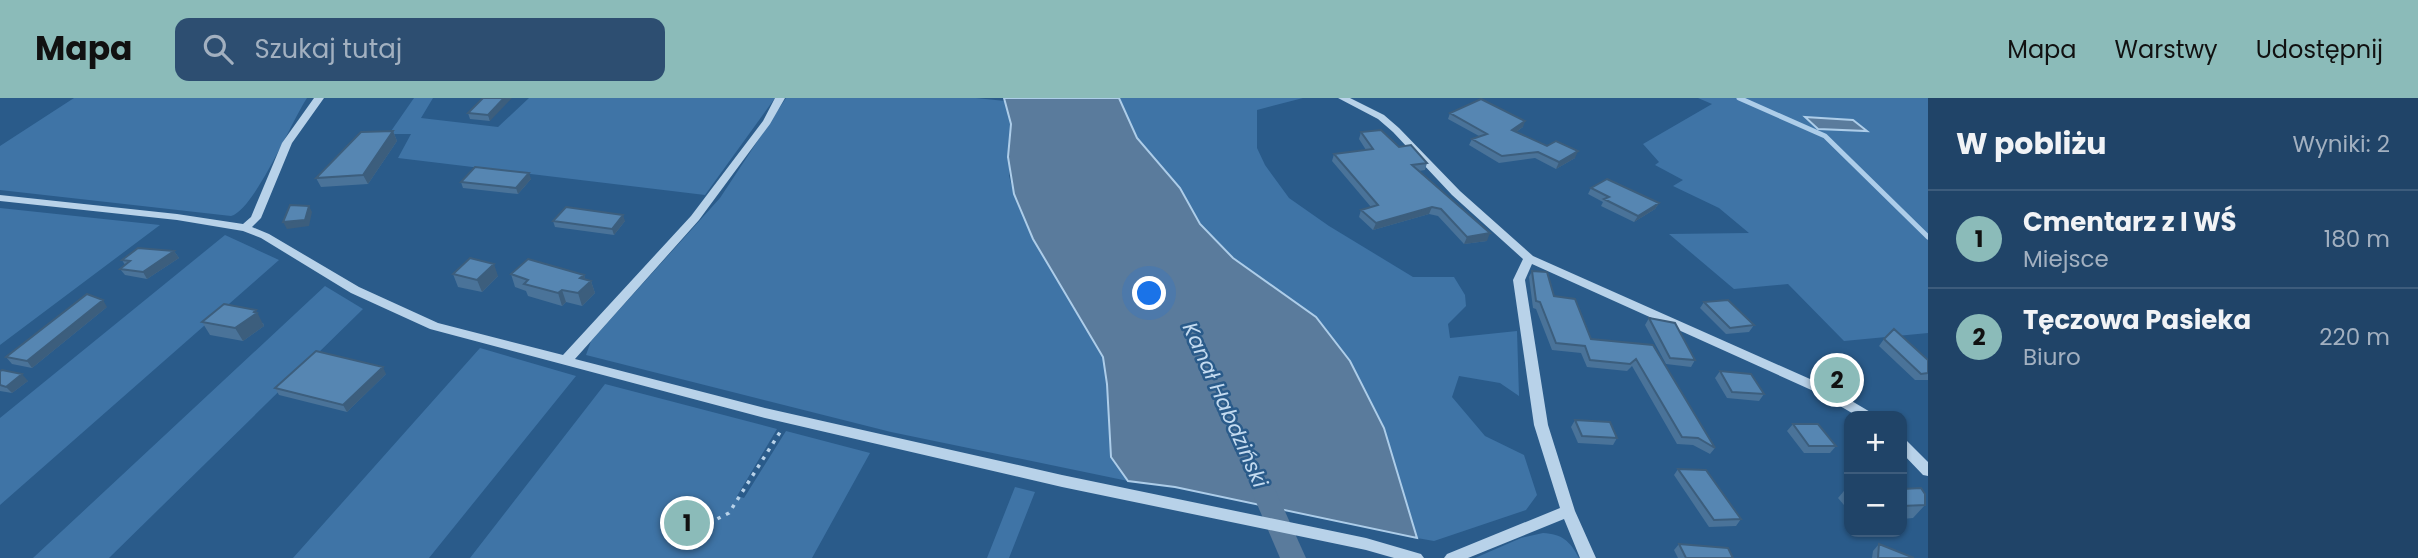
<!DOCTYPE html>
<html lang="pl">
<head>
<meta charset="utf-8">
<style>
	:root { --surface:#204468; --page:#2d4e71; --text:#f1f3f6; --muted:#a2b0c0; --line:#3d5c7c; --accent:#8bbbb9 }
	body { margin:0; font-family:Poppins,sans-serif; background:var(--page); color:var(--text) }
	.controls { position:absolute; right:21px; bottom:21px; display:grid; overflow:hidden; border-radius:14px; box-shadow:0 2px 5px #0004 }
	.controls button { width:63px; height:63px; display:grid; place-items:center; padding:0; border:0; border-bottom:2px solid var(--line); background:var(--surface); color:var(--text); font:35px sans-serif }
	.you { position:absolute; left:1150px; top:196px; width:24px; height:24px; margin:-18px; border:5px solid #fff; border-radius:50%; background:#1a73e8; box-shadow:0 0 0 10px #1a73e833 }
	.badge { display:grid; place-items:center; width:46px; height:46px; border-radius:50%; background:var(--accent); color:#111; font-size:23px; font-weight:700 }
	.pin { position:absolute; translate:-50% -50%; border:4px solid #fff; box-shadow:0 2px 7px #0006 }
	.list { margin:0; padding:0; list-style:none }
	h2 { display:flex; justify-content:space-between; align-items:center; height:91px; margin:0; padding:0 28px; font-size:30px }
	h2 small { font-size:23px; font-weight:400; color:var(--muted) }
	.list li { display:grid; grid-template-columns:46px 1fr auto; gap:21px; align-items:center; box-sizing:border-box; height:98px; padding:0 28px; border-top:2px solid var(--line) }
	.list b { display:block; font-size:26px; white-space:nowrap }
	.list p { margin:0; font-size:23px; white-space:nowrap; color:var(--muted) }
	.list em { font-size:23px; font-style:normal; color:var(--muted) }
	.icon { flex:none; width:38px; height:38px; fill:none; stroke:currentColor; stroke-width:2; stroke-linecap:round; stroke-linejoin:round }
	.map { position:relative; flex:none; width:1928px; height:460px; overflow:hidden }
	header { display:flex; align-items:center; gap:42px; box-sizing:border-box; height:98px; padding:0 35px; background:var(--accent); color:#111 }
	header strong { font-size:33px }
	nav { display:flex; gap:38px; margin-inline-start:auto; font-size:24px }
	.search { width:490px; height:63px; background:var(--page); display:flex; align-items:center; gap:18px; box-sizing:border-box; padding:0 24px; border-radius:14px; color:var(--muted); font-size:26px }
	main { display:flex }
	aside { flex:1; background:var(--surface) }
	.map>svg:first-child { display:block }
</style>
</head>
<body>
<header>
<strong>Mapa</strong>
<div class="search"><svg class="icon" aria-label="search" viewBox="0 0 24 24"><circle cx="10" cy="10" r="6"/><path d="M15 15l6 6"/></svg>Szukaj tutaj</div>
<nav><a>Mapa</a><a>Warstwy</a><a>Udostępnij</a></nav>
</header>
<main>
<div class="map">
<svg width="1928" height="460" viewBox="0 0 1928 460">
	<rect width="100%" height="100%" fill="#2a5b8a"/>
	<path fill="#3f74a6" d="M74,0H307C291,24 255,111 231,118L0,92V48Z
		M414,0H433L421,20L498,29L529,0H775L705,97L398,60L411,36H389Z
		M786,0H976L1005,3L1011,26L1009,78L1014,96L1033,141L1103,259L1107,286L1111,359L1128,383L891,334L586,257L591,243L720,100Z
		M1119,0H1303L1257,12V50L1265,67L1289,100L1329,128L1413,179H1454L1465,197L1466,208L1448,226L1450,240L1517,233L1519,298L1500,285L1459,278L1452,299L1485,338L1524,357L1537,397L1526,412L1434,443L1417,440L1384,330L1316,219L1233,160L1200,126L1180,90L1137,40Z
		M1698,0H1928V235L1844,243L1788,186L1734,191L1669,136L1749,135L1719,110L1673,88L1683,82L1655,67L1659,64L1643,46L1712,6Z
		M0,110L160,127L0,247Z
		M225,137L279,162L0,407V320Z
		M325,188L363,211L109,460H33Z
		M480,250L576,278L429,460H293Z
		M605,286L777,331L737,398L744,400L786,333L870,355L812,460H470Z
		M1015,389L1035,394L1009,460H987Z
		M1543,435C1562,436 1570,443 1579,460H1475L1521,440Z"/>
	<path fill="#5a7b9c" stroke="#adcde9" stroke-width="2" d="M1004,0H1119L1137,40L1180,90L1200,126L1233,160L1316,219L1350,263L1384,330L1417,440L1175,389L1128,383L1111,359L1107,286L1103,259L1033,141L1014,96L1008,59L1011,26Z
		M1805,19L1853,22L1867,33L1818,31Z"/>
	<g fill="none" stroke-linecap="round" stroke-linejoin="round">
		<path stroke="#adcde9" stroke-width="5" d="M1739,0L1825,38L1928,139"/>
		<path fill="#5a7b9c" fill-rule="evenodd" d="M1260,376L1269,378L1306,460H1280L1248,385L1251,378Z"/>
		<path stroke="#b8d2e9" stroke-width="3.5" stroke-dasharray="3.5 6" stroke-linecap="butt" d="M699,419L715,422L729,415L782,331"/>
		<path fill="#b8d2e9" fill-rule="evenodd" d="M314,0H324L292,45L261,120L252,129L269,136L359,189L438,225L563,257L691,118L763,23L775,0H785L770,26L699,122L575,261L765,310L1062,377L1366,440L1421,456L1424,460H1394L1366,452L1062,389L765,320L430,231L351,195L261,140L243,133L177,122L0,103V97L177,116L243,126L251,119L282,45Z
			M1338,0H1350L1384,17L1399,30L1460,93L1533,158L1828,289L1872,315L1874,318H1857L1818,295L1532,166L1525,182L1548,327L1575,413L1596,460H1580L1564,421L1468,460H1444L1447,456L1560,410L1534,327L1513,182L1523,161L1452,97L1393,34L1378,21Z
			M1902,342L1907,343L1928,364V378L1923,377L1902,355Z"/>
	</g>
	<path fill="#4a7399" d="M483,0L490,23L470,21L468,15Z
		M1450,15L1523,29L1516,34L1575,60L1556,71L1535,60L1499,65L1469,47L1472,41L1479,38L1448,21Z
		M393,33L397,43L368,86L321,89L316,80Z
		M1361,34L1399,49L1427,65L1425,72L1419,73L1487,143L1464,146L1438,118L1429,116L1373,132L1359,119L1361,112L1371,109L1332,63L1334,56L1366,52L1359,41Z
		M531,81L518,96L463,90L461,84Z
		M1591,90L1659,105L1655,111L1634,124L1601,108L1603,104L1588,96Z
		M553,123H625L614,137L555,129Z
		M174,153L179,160L147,181L125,177L120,171L125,167L122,162Z
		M1532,173L1591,241L1653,247L1715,350L1710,356L1693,347L1677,346L1632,268L1627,273L1587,269L1581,255L1552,252L1536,211L1533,210L1529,179Z
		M453,176L498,178L482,194L458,189Z
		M511,176L584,177L585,181L591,183L595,195L582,208L566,204L562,208L528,198L526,193L515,189Z
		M1704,204L1754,227L1749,234L1726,236L1700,210Z
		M107,209L32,270L12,266L6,259Z
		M1649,220L1695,262L1691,269L1666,266L1645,227Z
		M202,224L263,225L264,228L243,243L210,237Z
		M1884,241L1928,262V282H1915L1879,248Z
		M0,273L28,283L12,295L0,293Z
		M1720,273L1764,296L1759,303L1727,300L1715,280Z
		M386,276L347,314L279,297L275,290Z
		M1575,322L1617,340L1613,347L1578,345L1571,329Z
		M1793,326L1836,348L1830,355H1804L1787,333Z
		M1678,371L1741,421L1736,428L1709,429L1674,377Z
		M1849,387V413L1838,400Z
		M1902,391L1925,407L1913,420L1902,421Z
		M1679,446L1733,460H1678L1674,452Z
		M1879,446L1914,460H1872L1873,453Z"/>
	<path fill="#3c5e7d" d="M504,0H512L490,23L488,17Z
		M1525,23L1523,29L1510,38L1512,32Z
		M393,33L397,43L368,86L363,77Z
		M1578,53L1575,60L1556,71L1559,64Z
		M529,75L531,81L518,96L516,90Z
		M1659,105L1655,111L1634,124L1638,118Z
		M309,108L312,114L309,128L287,131L283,124Z
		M1432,109L1429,116L1373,132L1376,125Z
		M623,117L625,123L614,137L612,131Z
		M1490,135L1487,143L1464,146L1467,139Z
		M174,153L179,160L147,181L143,174Z
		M494,166L498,178L482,194L477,182Z
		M584,177L587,187L591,183L595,195L582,208L578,195L580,180Z
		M562,192L566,204L562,208L558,195Z
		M103,202L107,209L32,270L27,263Z
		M256,212L264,228L243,243L235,230Z
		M383,269L386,276L347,314L343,307Z
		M22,276L28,283L12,295L6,289Z"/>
	<path fill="#5686b2" stroke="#3c5e7d" stroke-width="2" d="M483,0H504L488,17L468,15Z
		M1481,1L1525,23L1512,32L1547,48L1556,43L1578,53L1559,64L1538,54L1502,58L1472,41L1487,36L1450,15Z
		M1381,32L1399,49L1411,47L1427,65L1412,67L1490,135L1467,139L1441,111L1432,109L1376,125L1361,112L1378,107L1334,56L1373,51L1361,34Z
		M393,33L363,77L316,80L361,34Z
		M475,69L529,75L516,90L461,84Z
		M1607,81L1659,105L1638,118L1604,101L1609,99L1591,90Z
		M290,107L309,108L305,122L283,124Z
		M566,109L623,117L612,131L553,123Z
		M138,150L174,153L143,174L120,171L130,163L122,162Z
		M470,160L494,166L477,182L453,176Z
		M528,161L584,177L580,180L591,183L578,195L562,192L558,195L524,186L528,182L511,176Z
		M1532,173L1547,174L1554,198L1575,201L1591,241L1653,247L1715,350L1698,340L1682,339L1636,261L1630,266L1590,262L1585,248L1556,245L1540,204L1536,203Z
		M87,196L103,202L27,263L6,259Z
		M1728,202L1754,227L1730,230L1704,204Z
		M224,206L256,212L254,214L257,215L235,230L202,224Z
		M1649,220L1675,225L1695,262L1670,260Z
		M1894,231L1928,262V275L1921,276L1884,241Z
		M316,253L383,269L343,307L275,290Z
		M2,272L22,276L6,289L0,287V273Z
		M1720,273L1751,276L1764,296L1732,294Z
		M1575,322L1610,324L1617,340L1582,338Z
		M1793,326H1818L1836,348H1809Z
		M1678,371L1706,372L1741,421L1714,422Z
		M1921,390L1925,396V407L1902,408V391Z
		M1679,446L1728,450L1733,460H1686Z
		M1879,446L1914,460H1878Z"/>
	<g text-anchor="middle" stroke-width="5" stroke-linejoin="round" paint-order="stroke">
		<g font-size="21" font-style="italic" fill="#c4dbf0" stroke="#2a5b8a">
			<text transform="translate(1225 307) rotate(66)" y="7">Kanał Habdziński</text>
		</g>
	</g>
</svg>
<div class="controls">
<button>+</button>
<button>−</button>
</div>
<div class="you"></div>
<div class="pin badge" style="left:687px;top:425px">1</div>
<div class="pin badge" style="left:1837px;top:282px">2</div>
</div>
<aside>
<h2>W pobliżu<small>Wyniki: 2</small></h2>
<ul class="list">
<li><span class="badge">1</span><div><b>Cmentarz z I WŚ</b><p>Miejsce</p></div><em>180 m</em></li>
<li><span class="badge">2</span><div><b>Tęczowa Pasieka</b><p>Biuro</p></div><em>220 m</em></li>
</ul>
</aside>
</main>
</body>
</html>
